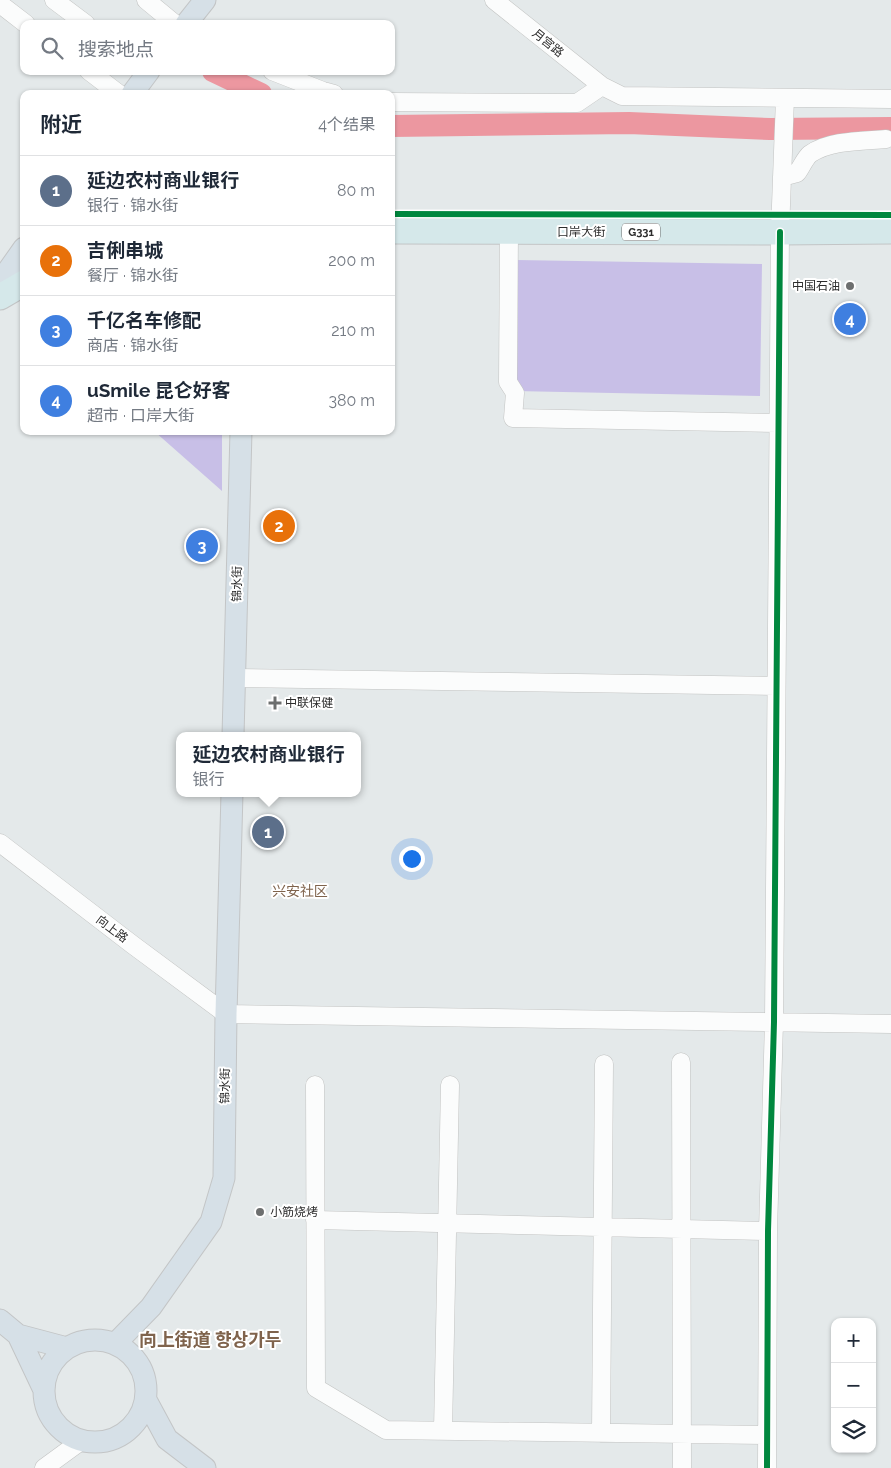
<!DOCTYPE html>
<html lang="zh">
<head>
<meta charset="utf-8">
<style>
	:root { --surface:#fff; --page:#f6f6f7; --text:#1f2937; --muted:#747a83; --line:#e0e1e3; --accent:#7c3aed }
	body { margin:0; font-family:Raleway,"Noto Sans SC","Noto Sans KR",sans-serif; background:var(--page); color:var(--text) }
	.controls { position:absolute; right:15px; bottom:15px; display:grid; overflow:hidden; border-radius:10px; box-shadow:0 1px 4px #0004 }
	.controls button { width:45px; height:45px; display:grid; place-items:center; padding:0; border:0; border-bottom:1px solid var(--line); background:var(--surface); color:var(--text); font:25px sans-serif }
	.you { position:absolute; left:411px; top:858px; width:18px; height:18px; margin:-12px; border:4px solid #fff; border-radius:50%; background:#1a73e8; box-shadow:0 0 0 8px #1a73e833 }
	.badge { display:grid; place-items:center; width:32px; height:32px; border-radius:50%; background:var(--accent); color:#fff; font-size:16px; font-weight:700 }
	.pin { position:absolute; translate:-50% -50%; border:2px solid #fff; box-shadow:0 1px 5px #0006 }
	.popup { position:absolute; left:176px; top:732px; width:185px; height:65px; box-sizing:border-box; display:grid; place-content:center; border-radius:10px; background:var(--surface); filter:drop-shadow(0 1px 4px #0005); font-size:16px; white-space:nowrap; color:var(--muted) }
	.popup b { font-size:19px; color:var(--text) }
	.popup::after { content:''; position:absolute; left:50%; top:100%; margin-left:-10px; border:10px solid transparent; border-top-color:var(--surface) }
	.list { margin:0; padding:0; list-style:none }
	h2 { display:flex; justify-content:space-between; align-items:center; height:65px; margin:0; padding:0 20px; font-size:21px }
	h2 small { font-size:16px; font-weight:400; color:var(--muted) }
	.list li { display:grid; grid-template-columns:32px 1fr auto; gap:15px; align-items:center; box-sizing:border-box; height:70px; padding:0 20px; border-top:1px solid var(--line) }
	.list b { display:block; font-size:19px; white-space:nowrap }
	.list p { margin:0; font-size:16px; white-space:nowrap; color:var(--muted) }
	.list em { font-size:16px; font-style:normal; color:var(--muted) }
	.icon { flex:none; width:28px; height:28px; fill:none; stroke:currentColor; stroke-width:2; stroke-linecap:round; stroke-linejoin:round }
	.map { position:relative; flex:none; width:891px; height:1468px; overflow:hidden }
	.search { position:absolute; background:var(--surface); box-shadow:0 1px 4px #0004; left:20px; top:20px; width:375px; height:55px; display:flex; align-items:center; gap:12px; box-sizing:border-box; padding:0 18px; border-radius:10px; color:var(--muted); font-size:19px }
	.panel { position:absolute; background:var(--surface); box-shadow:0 1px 4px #0004; left:20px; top:90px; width:375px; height:345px; border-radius:10px }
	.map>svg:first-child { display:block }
</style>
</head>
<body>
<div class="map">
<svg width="891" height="1468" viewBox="0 0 891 1468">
	<rect width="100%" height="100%" fill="#e4e9ea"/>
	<path fill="#c8bfe7" d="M516,260L762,264L760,396L514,391Z
		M154,431H222V491Z"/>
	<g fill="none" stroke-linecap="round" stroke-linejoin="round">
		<path stroke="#ec97a0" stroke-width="22" d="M213,71L261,94
			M391,126L629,123L770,129L891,128"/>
		<defs>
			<path id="minor" d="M54,0L86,24
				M146,0L175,24
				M494,0L602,86
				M0,4L26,24
				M89,71L119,94
				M272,71L323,91L334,94
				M391,102L577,103L602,86L622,96L891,99
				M782,177L797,173C801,168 805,158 810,154C830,140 863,141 886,139
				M509,231L508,382L515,393L513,418L778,423
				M235,678L776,686
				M0,843L133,945L226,1014L891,1024
				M681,1062L682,1468
				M315,1085L316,1388L386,1430L767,1435
				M315,1220L768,1231
				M443,1431L450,1085
				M601,1433L604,1064
				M44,1468L81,1441
				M767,1468L768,1231L774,1022L780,232L785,98"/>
			<path id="major" d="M186,24L205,0
				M132,94L149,71
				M0,282L24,248
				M233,736L241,431
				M0,1320L18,1335
				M44 1391a51 51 0 1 1 102 0a51 51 0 1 1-102 0Z
				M115,1344L151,1307L211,1222L224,1178L226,1014L232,793
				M44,1390L18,1335L67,1348
				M146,1400L167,1439L205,1468"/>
			<path id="highway" d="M391,231L780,232L891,231
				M0,297L24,283"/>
		</defs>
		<use href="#minor" stroke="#c2c3c2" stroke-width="19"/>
		<use href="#major" stroke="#c3c5c6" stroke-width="23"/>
		<use href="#highway" stroke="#c3c5c6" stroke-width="27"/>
		<use href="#minor" stroke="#fbfcfc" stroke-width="18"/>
		<use href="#major" stroke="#d6e0e7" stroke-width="21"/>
		<use href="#highway" stroke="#d5e8ea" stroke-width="25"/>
		<defs>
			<path id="cycleway" d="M391,214L891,215
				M767,1468L768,1231L774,1022L780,232"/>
		</defs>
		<use href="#cycleway" stroke="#fff" stroke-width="9"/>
		<use href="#cycleway" stroke="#00873e" stroke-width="6"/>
	</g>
	<g fill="#6d6f6f" stroke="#fff" stroke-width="2">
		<circle cx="850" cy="286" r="5"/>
		<path d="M272.5 695.5h5v5h5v5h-5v5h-5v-5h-5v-5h5z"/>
		<circle cx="260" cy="1212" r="5"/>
	</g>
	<g text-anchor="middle" stroke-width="4" stroke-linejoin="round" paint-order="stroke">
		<rect fill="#fff" stroke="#6c6c6c" stroke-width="1" x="622" y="223.5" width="38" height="17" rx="4"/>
		<g font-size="11" font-weight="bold" fill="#2d2d2d">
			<text x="641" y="236">G331</text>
		</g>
		<g font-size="12" fill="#2d2d2d" stroke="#fff">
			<text transform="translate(548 43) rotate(39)" y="4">月宫路</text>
			<text x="581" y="236">口岸大街</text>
			<text transform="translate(237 584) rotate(-89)" y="4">锦水街</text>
			<text transform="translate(112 929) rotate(37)" y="4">向上路</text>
			<text transform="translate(225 1086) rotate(-89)" y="4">锦水街</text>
		</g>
		<g font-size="12" fill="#2d2d2d" stroke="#fff" text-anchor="start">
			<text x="840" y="290" text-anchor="end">中国石油</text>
			<text x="285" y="707">中联保健</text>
			<text x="270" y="1216">小筋烧烤</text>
		</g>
		<g font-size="14" fill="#7f634c" stroke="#fff">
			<text x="300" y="896">兴安社区</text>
		</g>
		<g font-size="18" font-weight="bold" fill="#7f634c" stroke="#fff">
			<text x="210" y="1346">向上街道 향상가두</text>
		</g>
	</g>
</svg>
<div class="controls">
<button>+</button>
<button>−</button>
<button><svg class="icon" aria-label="layers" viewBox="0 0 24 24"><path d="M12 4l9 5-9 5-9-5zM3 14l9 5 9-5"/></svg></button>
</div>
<div class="you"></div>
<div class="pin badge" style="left:268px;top:832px;background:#5c6f8a">1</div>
<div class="popup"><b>延边农村商业银行</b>银行</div>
<div class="pin badge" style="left:279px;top:526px;background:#e8710a">2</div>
<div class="pin badge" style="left:202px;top:546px;background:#3f7fe0">3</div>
<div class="pin badge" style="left:850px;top:319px;background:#3f7fe0">4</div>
<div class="search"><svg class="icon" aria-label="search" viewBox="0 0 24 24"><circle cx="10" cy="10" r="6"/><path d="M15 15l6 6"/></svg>搜索地点</div>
<section class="panel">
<h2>附近<small>4个结果</small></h2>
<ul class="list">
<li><span class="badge" style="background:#5c6f8a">1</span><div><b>延边农村商业银行</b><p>银行 · 锦水街</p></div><em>80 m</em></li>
<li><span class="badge" style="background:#e8710a">2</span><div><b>吉俐串城</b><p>餐厅 · 锦水街</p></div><em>200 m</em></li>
<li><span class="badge" style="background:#3f7fe0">3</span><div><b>千亿名车修配</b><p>商店 · 锦水街</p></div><em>210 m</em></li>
<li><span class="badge" style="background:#3f7fe0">4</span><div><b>uSmile 昆仑好客</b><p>超市 · 口岸大街</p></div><em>380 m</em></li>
</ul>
</section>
</div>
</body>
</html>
